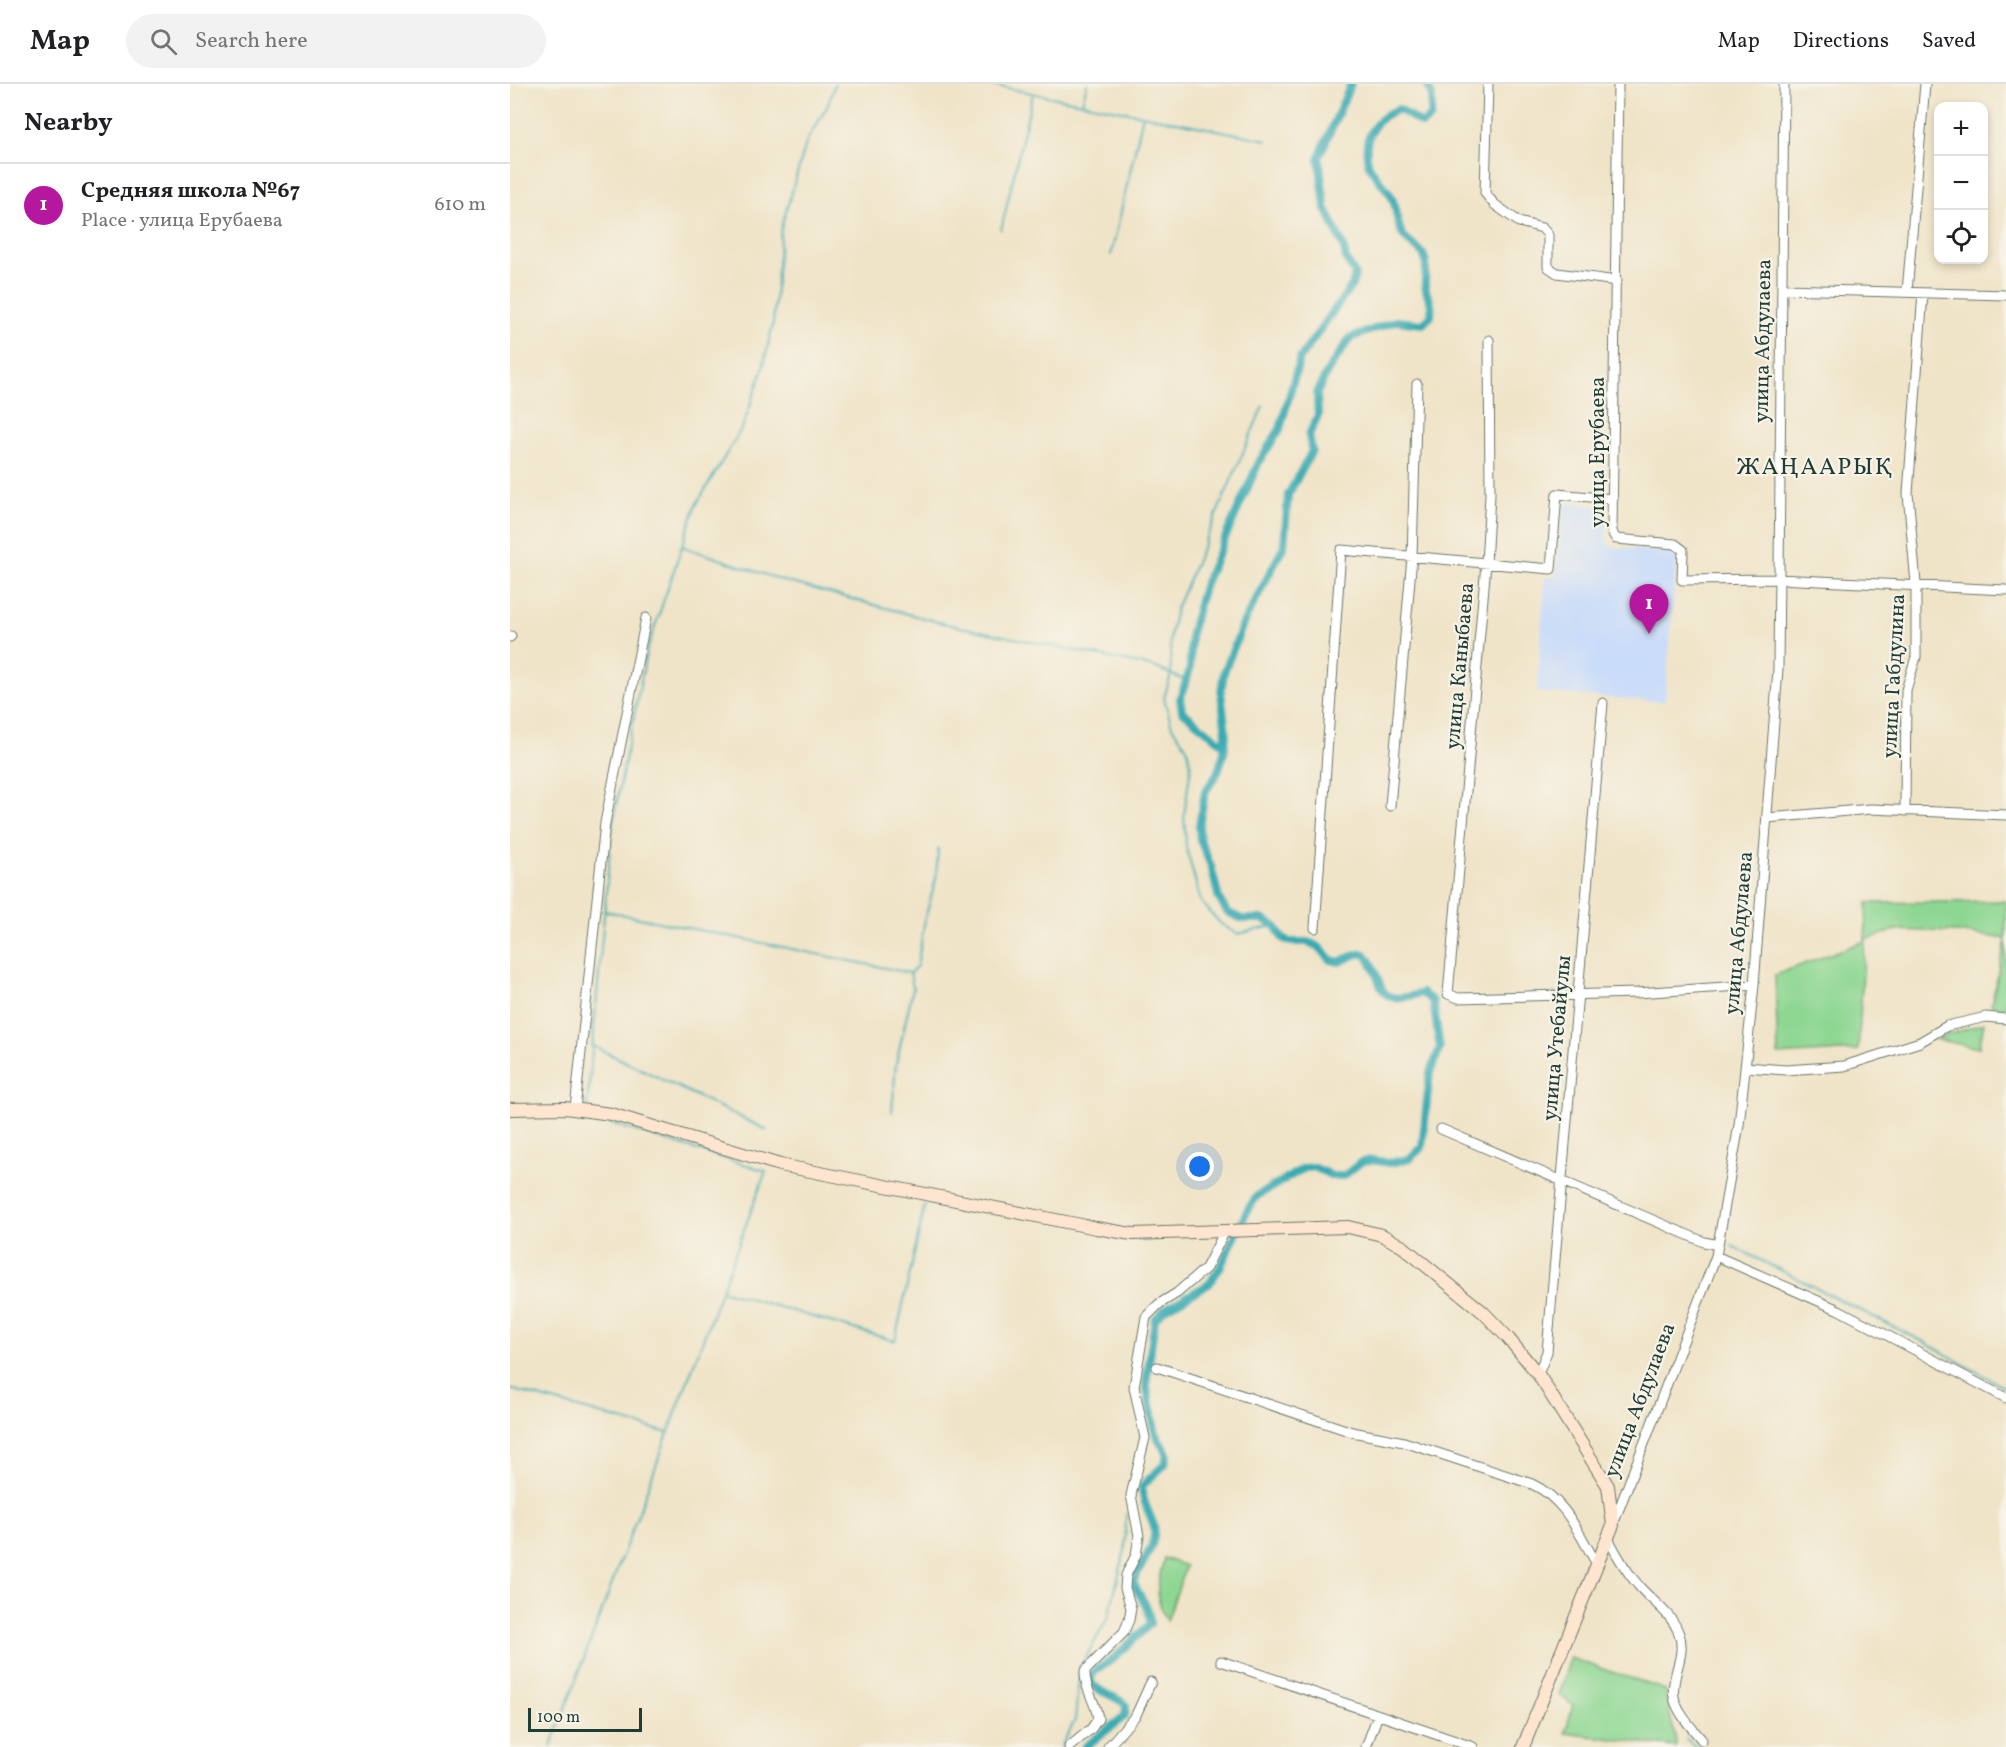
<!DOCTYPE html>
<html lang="en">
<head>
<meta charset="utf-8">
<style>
	:root { --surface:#fff; --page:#f2f2f2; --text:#202124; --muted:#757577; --line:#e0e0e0; --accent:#b5179e }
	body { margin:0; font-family:Vollkorn,serif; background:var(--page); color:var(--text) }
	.controls { position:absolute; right:18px; top:18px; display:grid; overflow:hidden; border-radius:12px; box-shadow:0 3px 9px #0003 }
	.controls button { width:54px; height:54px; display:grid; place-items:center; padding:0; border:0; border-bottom:2px solid var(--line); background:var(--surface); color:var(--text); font:30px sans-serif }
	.scale { position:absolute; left:18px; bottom:15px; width:114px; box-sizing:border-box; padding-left:6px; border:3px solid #1f3d34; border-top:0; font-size:16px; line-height:21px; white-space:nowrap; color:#1f3d34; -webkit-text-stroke:4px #f7f3e8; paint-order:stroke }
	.you { position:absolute; left:690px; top:1083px; width:21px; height:21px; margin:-15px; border:4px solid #fff; border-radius:50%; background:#1a73e8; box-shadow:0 0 0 9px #1a73e833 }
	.badge { display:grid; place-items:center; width:39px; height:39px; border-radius:50%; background:var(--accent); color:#fff; font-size:20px; font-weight:700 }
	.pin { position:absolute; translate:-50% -50px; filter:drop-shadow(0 2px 3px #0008) }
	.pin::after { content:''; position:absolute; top:32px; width:21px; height:18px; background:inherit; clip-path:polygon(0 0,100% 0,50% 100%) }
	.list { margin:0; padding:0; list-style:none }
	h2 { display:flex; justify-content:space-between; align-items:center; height:78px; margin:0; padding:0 24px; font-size:26px }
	h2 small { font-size:20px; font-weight:400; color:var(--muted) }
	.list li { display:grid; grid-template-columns:39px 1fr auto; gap:18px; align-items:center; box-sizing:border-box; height:84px; padding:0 24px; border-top:2px solid var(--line) }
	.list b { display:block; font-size:22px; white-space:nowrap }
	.list p { margin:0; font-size:20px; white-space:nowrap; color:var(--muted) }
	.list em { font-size:20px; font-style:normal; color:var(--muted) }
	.icon { flex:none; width:33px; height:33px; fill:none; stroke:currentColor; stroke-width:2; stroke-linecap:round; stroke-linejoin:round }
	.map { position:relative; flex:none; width:1496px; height:1663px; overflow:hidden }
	header { display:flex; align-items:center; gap:36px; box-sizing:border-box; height:84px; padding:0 30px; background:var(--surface); border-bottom:2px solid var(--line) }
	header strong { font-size:28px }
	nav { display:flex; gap:33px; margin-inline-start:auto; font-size:21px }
	.search { width:420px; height:54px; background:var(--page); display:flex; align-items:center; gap:15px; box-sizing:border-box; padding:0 21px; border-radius:33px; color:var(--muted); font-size:22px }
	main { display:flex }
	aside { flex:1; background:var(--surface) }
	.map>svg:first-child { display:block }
</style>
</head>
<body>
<header>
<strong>Map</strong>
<div class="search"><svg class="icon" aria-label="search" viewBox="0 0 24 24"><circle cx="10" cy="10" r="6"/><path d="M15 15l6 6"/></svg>Search here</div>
<nav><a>Map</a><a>Directions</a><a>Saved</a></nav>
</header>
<main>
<aside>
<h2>Nearby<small></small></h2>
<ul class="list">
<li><span class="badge">1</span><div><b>Средняя школа №67</b><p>Place · улица Ерубаева</p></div><em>610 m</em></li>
</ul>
</aside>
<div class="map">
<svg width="1496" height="1663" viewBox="0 0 1496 1663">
	<rect width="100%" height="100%" fill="#f7f3e8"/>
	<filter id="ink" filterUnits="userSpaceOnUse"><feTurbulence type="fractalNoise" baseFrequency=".0167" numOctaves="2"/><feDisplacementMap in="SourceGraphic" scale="12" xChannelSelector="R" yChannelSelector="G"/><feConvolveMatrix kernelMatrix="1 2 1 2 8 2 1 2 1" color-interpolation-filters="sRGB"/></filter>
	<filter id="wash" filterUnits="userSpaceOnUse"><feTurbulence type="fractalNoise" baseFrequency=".008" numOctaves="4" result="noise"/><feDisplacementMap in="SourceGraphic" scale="24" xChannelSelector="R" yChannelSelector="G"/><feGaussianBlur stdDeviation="1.35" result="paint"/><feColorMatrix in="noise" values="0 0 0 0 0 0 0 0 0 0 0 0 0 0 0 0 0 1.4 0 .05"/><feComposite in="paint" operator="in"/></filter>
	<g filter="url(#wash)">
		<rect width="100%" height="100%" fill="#f0e4c8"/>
		<path fill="#c9dcf9" d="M1055,419L1095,423L1098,462L1167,470L1155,618L1027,608L1035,493H1045Z"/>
		<path fill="#8ed793" stroke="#568a64" stroke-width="1.5" d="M1496,817V855L1447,848L1385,846L1355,856L1348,966L1268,971L1265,891L1355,857L1357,819Z
			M1496,856V925L1481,921Z
			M1474,939L1469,964L1425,955Z
			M654,1474L676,1482L657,1537C643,1510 647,1502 654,1474Z
			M1060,1574L1156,1606C1155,1626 1166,1640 1166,1663L1055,1649L1063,1621L1049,1611Z"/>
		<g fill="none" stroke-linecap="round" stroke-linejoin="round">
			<path stroke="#39abb3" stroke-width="2" d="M477,0L757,56
				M572,19L577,0
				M491,146L523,9
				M601,171L633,31
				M753,322L666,525L660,552L661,590L654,614L662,643L677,664L681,682L674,731L676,763L691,818L711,840L727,850L765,842
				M171,462L274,497L436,540L644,583L677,597
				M95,827L400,889L407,882L415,835L426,795L428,765
				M1488,927L1496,929
				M83,962L257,1046
				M77,1023L102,742L137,566L186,421L233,342L252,288L263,239L271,144L297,56L317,23L325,0
				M382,1028L386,980L403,904L400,889
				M1222,1162L1416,1259L1496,1304
				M211,1206L385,1257L415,1120
				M0,1305L158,1349
				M1176,1655L1186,1663
				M41,1663L256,1087L76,1032
				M551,1663L565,1636L570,1583L598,1534L615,1466L616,1430"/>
			<path stroke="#39abb3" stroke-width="8" d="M713,660L672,627L670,615L680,585L681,549L695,499L749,378L770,345L790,274L842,201L845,190L836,175L833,161L815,123L809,73L841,0
				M575,1663L615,1632L616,1621C605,1611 591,1610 581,1599L582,1589L603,1575L640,1540C641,1525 629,1512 623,1498C630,1481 650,1458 643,1439C638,1425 632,1417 632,1402L655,1380L657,1370L646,1351L636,1300L645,1235L655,1225L699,1200L711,1182L738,1125L747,1112L794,1084L804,1083L822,1092H834L851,1078L862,1076L880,1079L899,1075L912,1063L920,989L930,964L923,917L912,909C860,925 878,898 855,870H847L829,878L821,876L809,863L798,858H780L772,854L765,842L752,835H732L717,828L709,815L701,782L690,756L689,742L695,708L708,688L714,669L716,649L711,609L714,588L734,538L774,462L778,411L802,367L799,351L808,331L807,309L817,288L840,254L886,237L913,240L921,232C923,215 917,216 915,202C914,192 919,180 913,170C908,163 898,159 893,151C885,139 888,124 881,112C875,101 861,90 858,78C852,52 867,32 889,25L912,40L921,33L922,13L917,0"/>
		</g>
	</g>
	<g filter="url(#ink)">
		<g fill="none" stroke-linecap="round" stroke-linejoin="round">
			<defs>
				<path id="street" d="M978,0L975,109L984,120L1009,138L1032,144L1038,151V183L1047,189L1107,197
					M1108,0L1102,448L1106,455L1165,460L1173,466L1172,496L1268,495L1496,506
					M1273,205L1496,211
					M1397,208L1415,0
					M979,256L980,411L976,480L938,910L948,914L1127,909L1244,901
					M0,553L1,552
					M880,722L902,473L907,300
					M1395,727L1396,606L1406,573V500L1398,409L1413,209
					M1257,734L1361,725L1496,731
					M805,844L831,466L1041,485L1047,410L1103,415
					M1235,983L1276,986L1334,982L1410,958L1437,942L1476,933L1496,935
					M65,1025L95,739L136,534
					M931,1045L1194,1158L1208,1161
					M1206,1172L1329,1226L1496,1314
					M647,1283L842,1348L894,1358L1022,1400C1056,1416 1068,1449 1087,1480
					M1028,1290L1037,1268L1093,619
					M1104,1438L1206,1172L1229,1041L1244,901L1268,585L1274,0
					M1098,1454C1106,1470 1116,1487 1128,1501C1141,1517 1162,1529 1169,1550C1177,1572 1160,1592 1164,1613C1167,1629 1182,1644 1192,1656
					M711,1577L963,1663
					M559,1663L581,1645L588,1635C586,1617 574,1605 575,1587L614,1548L619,1536L621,1524L615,1504L616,1491L626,1471L629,1452L621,1411L635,1354L624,1303L636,1233L649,1220L667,1209L696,1184L715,1147
					M598,1663L626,1631L641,1598
					M856,1663L868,1631"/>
				<path id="secondary" d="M0,1025L55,1024L101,1030L270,1081L586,1144L622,1150L838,1143L872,1151L893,1163L973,1228L998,1254L1028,1290L1098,1402L1103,1441L1013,1663"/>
			</defs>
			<use href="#street" stroke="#687768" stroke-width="11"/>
			<use href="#secondary" stroke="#687768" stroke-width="14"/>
			<use href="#street" stroke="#fff" stroke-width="9"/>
			<use href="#secondary" stroke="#fde5d0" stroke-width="12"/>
		</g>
	</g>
	<g text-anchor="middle" stroke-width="4.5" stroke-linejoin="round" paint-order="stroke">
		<g font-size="21" fill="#1f3d34" stroke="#f7f3e8">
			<text transform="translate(1252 257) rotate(-89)" y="7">улица Абдулаева</text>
			<text transform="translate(1087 368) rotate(-90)" y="7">улица Ерубаева</text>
			<text transform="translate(949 582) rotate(-85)" y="7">улица Каныбаева</text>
			<text transform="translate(1383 592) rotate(-87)" y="7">улица Габдулина</text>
			<text transform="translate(1228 849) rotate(-85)" y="7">улица Абдулаева</text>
			<text transform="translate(1046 954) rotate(-85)" y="7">улица Утебайулы</text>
			<text transform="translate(1129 1316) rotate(-69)" y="7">улица Абдулаева</text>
		</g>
		<g font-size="24" letter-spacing="1.5" fill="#1f3d34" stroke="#f7f3e8">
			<text x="1305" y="390">ЖАҢААРЫҚ</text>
		</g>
	</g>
</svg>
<div class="controls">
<button>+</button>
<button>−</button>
<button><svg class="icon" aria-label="locate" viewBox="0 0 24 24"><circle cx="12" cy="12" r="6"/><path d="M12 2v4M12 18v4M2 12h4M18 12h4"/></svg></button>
</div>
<div class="scale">100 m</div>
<div class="you"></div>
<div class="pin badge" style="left:1139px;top:550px">1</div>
</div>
</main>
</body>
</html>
